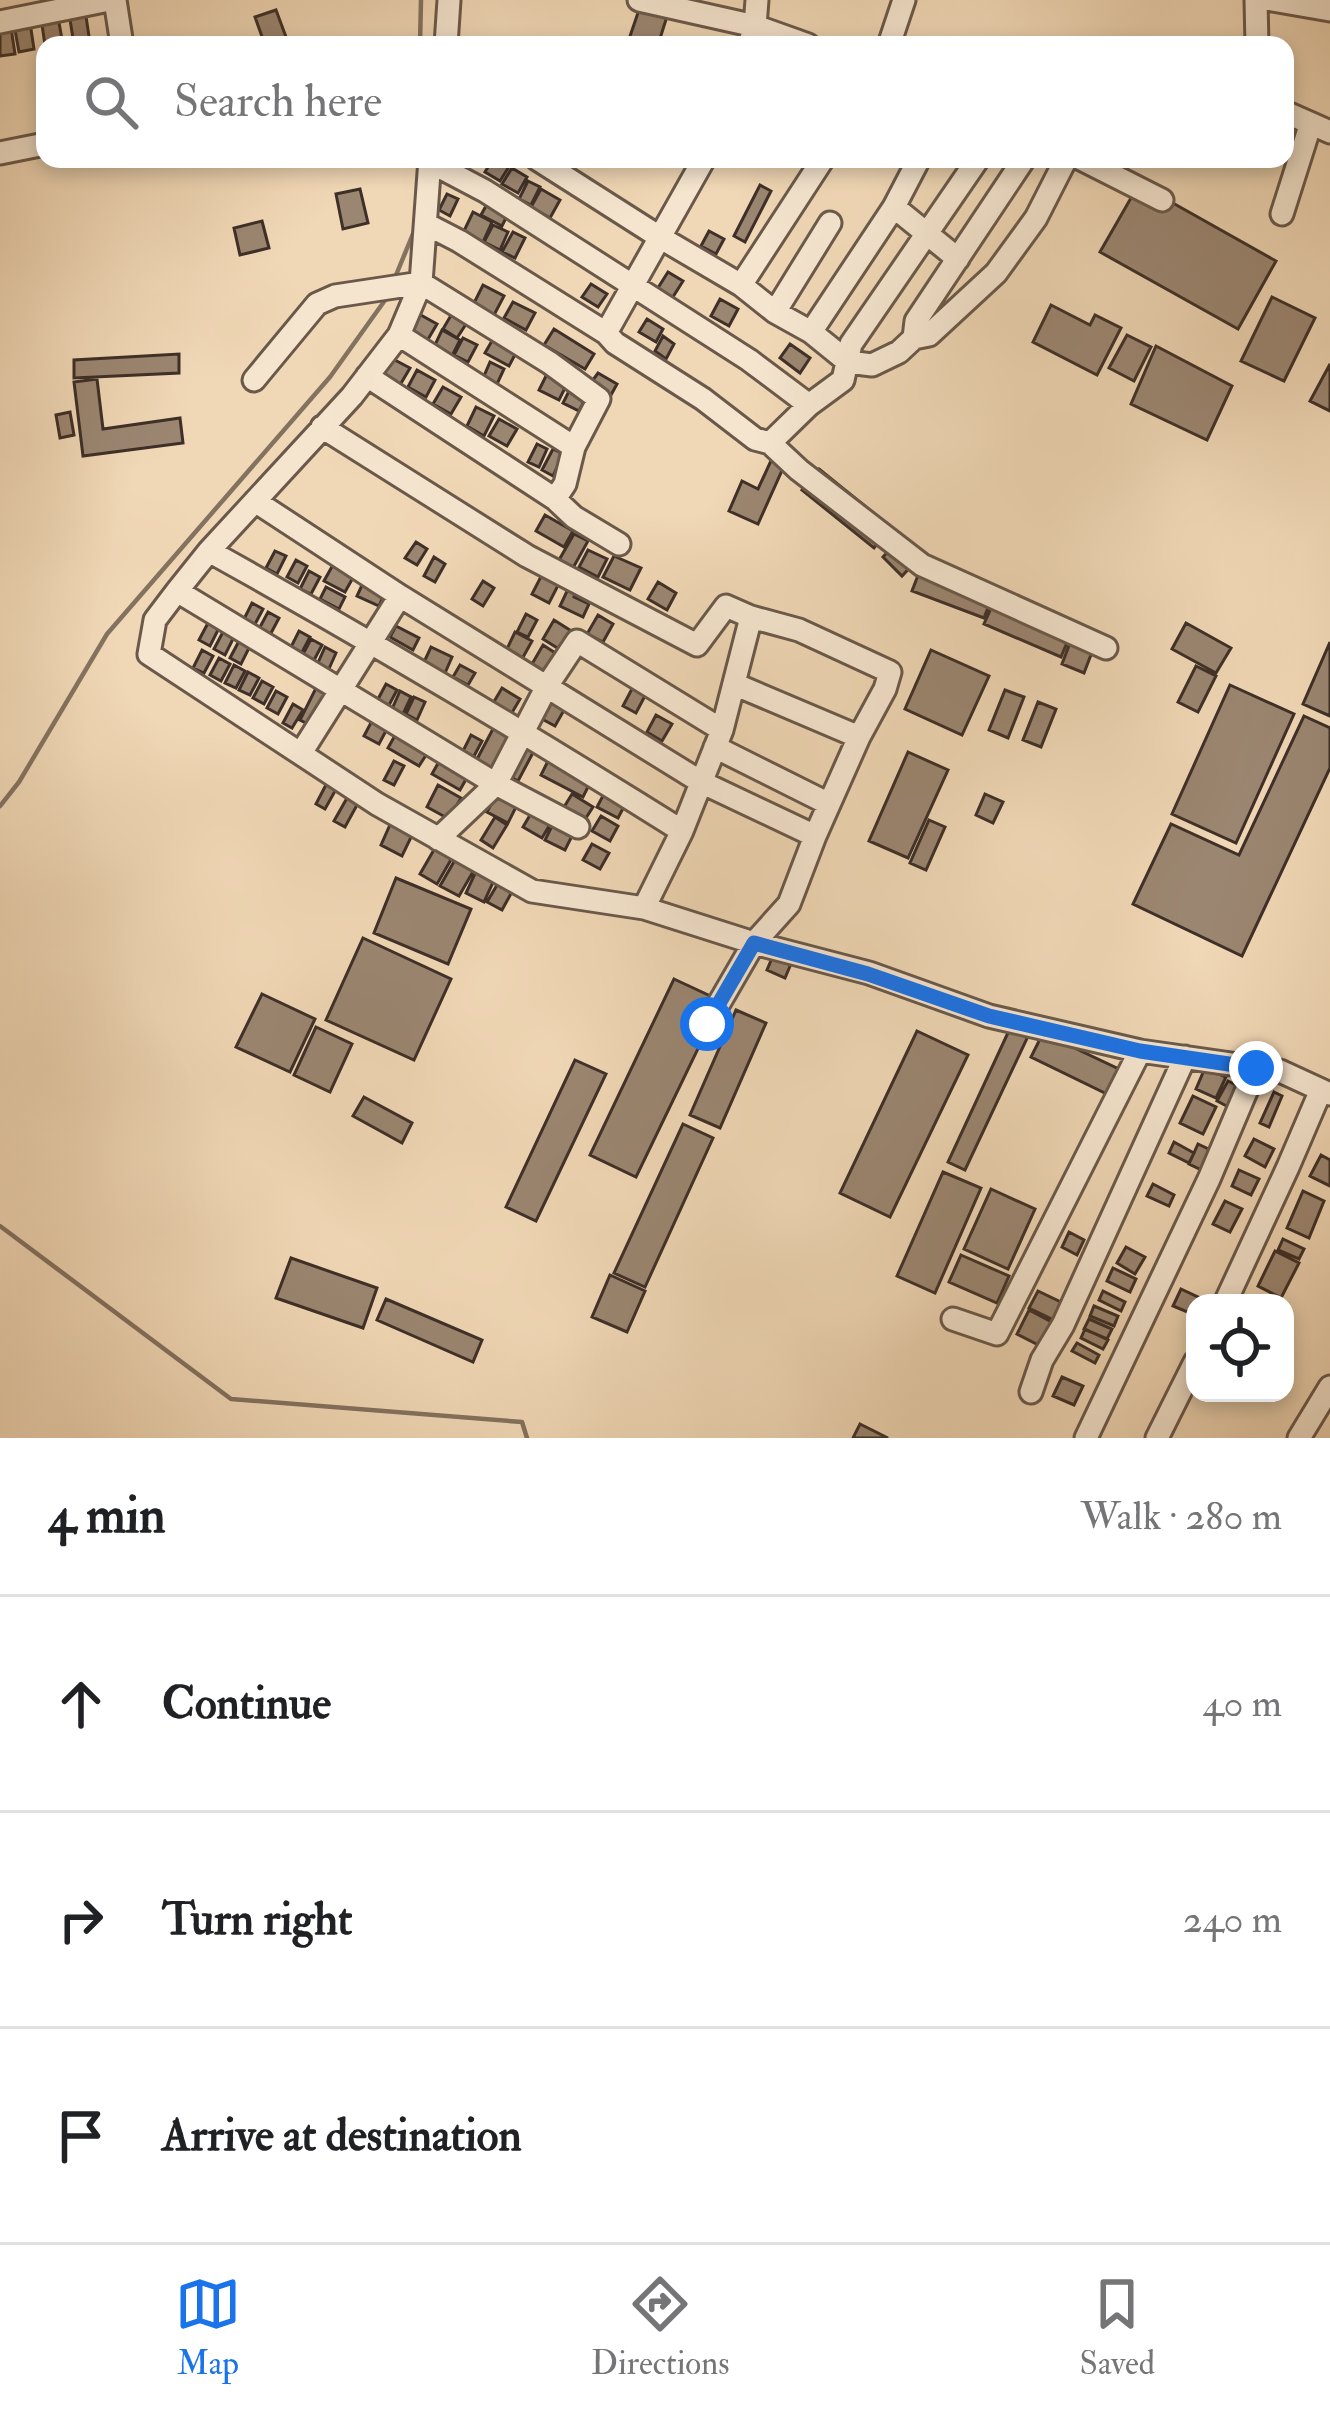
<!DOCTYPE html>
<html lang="en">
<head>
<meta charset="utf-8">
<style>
	:root { --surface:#fff; --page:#f2f2f2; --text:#202124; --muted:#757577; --line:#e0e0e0; --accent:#1a73e8 }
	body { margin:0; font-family:"IM FELL Double Pica",serif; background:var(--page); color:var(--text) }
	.controls { position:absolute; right:36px; bottom:36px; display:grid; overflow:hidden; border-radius:24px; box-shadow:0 6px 18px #0003 }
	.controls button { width:108px; height:108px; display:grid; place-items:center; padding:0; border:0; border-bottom:3px solid var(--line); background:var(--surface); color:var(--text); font:60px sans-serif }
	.stop { position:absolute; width:36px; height:36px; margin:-27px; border:9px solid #1a73e8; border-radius:50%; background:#fff }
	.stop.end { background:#1a73e8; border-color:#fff; box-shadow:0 3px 12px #0008 }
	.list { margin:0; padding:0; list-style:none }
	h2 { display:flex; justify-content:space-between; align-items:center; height:156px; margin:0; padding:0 48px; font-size:51px }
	h2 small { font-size:39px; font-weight:400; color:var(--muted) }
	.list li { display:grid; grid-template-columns:78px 1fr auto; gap:36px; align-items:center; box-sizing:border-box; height:216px; padding:0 48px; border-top:3px solid var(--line) }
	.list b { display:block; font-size:45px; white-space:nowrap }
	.list em { font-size:39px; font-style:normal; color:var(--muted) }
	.icon { flex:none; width:66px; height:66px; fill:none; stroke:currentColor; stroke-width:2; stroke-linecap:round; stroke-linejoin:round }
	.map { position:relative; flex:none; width:1330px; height:1438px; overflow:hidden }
	.search { position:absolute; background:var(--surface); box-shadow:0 6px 18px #0003; left:36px; right:36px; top:36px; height:132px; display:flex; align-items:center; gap:30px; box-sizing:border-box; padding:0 42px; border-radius:24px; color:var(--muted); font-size:45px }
	.sheet { height:804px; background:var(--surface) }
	nav { display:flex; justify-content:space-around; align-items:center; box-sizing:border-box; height:168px; border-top:3px solid var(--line); background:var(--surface); font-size:33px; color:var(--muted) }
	nav a { display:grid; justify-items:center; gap:6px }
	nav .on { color:var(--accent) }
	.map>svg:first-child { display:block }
</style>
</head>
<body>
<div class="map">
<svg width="1330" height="1438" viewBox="0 0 1330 1438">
	<rect width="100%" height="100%" fill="#f0d7b5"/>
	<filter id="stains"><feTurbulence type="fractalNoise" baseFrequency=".00167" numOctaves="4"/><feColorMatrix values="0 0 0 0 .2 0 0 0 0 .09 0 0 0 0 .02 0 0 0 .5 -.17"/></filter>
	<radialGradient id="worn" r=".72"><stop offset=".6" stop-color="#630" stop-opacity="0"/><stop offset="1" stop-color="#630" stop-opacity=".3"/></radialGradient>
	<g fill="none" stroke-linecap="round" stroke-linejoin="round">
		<path stroke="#847260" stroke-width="4.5" d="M420,45L421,0
			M394,280L415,229
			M0,806L19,782L107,634L330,377L388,296
			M0,1226L231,1399L522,1422L527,1438"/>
	</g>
	<path fill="#9b8671" stroke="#3e2f28" stroke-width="3" d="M642,1L669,10L658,45H627Z
		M85,10L90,43L74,45L69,13Z
		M276,10L289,45H265L255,17Z
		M29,16L34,49L19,52L13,19Z
		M58,17L63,45H45L41,18Z
		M10,21L15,54L0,56V23Z
		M493,159H501L510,165L500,181L485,172Z
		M512,168L527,177L518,193L502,184Z
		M528,181L540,187L531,205L519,199Z
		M1139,184L1276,261L1238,329L1100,252Z
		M760,185L771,191L745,242L734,236Z
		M360,189L368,223L343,229L336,194Z
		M541,189L560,200L550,218L531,207Z
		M447,194L458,199L450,216L439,210Z
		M491,197L511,208L502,226L481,215Z
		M473,212L492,222L483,242L463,233Z
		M262,221L269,248L240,255L234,228Z
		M493,225L508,232L500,250L484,242Z
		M709,231L724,239L716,254L701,246Z
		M513,232L525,238L515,258L502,252Z
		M668,272L683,281L671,300L656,291Z
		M591,284L607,294L598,307L582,297Z
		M483,285L504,296L494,315L473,305Z
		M1272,297L1315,318L1284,381L1241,361Z
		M720,299L738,309L729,326L711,316Z
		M513,302L535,313L526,330L504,318Z
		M1051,305L1090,325L1095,315L1121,328L1097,375L1033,342Z
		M453,312L468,321L457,338L443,329Z
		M419,314L437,324L427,341L409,331Z
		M647,319L663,329L656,342L639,332Z
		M554,329L594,354L585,369L544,345Z
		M442,330L460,340L451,358L433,349Z
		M496,334L519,347L509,366L485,353Z
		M1127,335L1151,347L1134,381L1109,368Z
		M663,336L674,344L666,359L655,351Z
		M463,338L477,345L468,362L454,355Z
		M790,344L810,358L800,373L780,358Z
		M1156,346L1232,386L1207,440L1131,404Z
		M179,354V373L74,378V360Z
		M391,358L410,368L400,385L382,375Z
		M490,362L504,369L497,384L484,376Z
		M1330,364V411L1310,401Z
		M417,370L435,380L426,397L408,387Z
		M548,372L568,382L559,400L539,390Z
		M598,373L617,384L611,395L590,384Z
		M97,379L103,429L180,418L183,443L83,456L74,382Z
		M443,387L461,397L451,414L433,404Z
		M571,387L587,396L579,411L563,403Z
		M476,407L494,416L484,436L467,426Z
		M70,412L74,435L60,438L56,415Z
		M499,419L517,429L507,446L489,436Z
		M537,444L547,449L539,467L528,462Z
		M553,449L563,454L553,476L542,470Z
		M775,452L788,457L758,524L729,511L742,481L758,489Z
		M819,469L891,527L874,548L802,490Z
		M545,515L573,531L564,547L536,531Z
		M574,534L588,541L573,568L559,560Z
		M898,541L917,560L902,576L883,557Z
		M416,542L427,549L417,565L405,558Z
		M588,550L607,559L598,577L579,567Z
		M275,551L286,556L277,574L266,568Z
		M614,556L641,568L630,590L603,577Z
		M434,557L445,564L435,582L424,576Z
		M296,560L307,566L298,583L287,577Z
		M549,561L566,570L549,603L532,594Z
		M334,563L355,574L345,592L324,581Z
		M922,565L994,592L984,618L912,591Z
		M309,571L320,577L311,594L300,589Z
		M576,572L596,591L590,602L575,594L574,597L589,604L583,617L560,606Z
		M483,581L494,588L483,606L472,599Z
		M658,582L676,593L667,610L648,599Z
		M363,583L385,593L379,606L357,596Z
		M326,587L345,597L339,609L320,599Z
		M997,595L1073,628L1061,657L984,624Z
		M252,603L263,609L254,626L243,621Z
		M268,612L279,618L270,635L259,629Z
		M526,614L537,620L528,637L517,632Z
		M598,615L613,624L603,642L587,634Z
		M554,620L573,632L562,651L543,639Z
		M208,623L219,628L210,646L199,640Z
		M1186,623L1231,648L1216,673L1172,649Z
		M396,626L419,638L413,650L390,637Z
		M1075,630L1097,639L1084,673L1062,664Z
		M299,631L310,637L301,654L290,649Z
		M223,632L234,637L225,655L214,649Z
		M515,632L532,641L522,659L506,651Z
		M311,639L322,645L313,662L302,656Z
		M239,641L250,646L241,664L230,658Z
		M1330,642V716L1303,704Z
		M543,645L560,656L549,675L532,664Z
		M325,647L336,653L328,671L317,665Z
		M431,647L452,657L445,673L424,662Z
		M202,650L213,656L204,673L193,668Z
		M931,650L989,676L962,735L905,709Z
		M219,658L230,664L221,681L210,675Z
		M234,665L245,671L236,688L225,683Z
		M460,665L475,673L468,685L453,677Z
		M1196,666L1216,676L1198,712L1178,702Z
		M248,672L259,678L250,695L239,690Z
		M262,681L273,687L264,704L253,698Z
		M386,684L397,690L388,707L377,701Z
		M634,685L647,692L636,713L623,706Z
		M1230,685L1294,714L1236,843L1172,814Z
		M316,688L328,694L312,726L300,720Z
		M502,688L520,699L510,716L492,705Z
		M1005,690L1024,697L1008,738L989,730Z
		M276,691L287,697L278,714L267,708Z
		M400,691L411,697L403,714L392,709Z
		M414,697L425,702L417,720L406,714Z
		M551,697L567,705L555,726L540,718Z
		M1038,702L1056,709L1041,747L1023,740Z
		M293,704L303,710L292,728L283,723Z
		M656,715L672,724L662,741L647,732Z
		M1304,716L1330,728V768L1242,956L1133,904L1171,824L1239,855Z
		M374,717L389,725L379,744L364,736Z
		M494,727L516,738L497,775L475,763Z
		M398,730L430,749L419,766L388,748Z
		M471,735L482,741L473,758L462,753Z
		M525,741L536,747L518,781L507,775Z
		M908,752L948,770L908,858L869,841Z
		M550,757L592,779L583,797L541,775Z
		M441,758L469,774L460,790L432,774Z
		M394,761L404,766L394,785L384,780Z
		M329,779L339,784L325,809L316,804Z
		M438,785L461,798L449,819L427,807Z
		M606,790L627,801L618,818L597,807Z
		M351,791L362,796L345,827L334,821Z
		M572,794L593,807L582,824L561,812Z
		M985,794L1003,802L993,823L976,815Z
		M496,795L517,805L508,823L487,812Z
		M533,810L552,821L542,838L523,827Z
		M601,816L618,826L610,841L592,831Z
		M495,817L507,825L493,848L481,840Z
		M393,818L415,829L402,856L381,845Z
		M929,820L945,827L926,870L910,863Z
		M553,824L573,834L565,850L545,840Z
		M439,841L456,851L437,884L420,874Z
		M592,844L609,853L600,869L583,860Z
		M459,853L478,863L459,896L440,886Z
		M478,867L496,876L484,902L466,893Z
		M396,878L471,909L448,964L374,933Z
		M500,880L514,888L502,910L487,902Z
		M363,938L451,979L414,1060L326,1020Z
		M775,951L793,959L785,978L767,970Z
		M674,979L721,1001L636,1177L590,1155Z
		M262,994L315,1019L290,1072L236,1047Z
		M736,1010L766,1023L720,1128L690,1115Z
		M1012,1024L1030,1032L965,1170L948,1162Z
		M316,1027L352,1044L330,1092L294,1075Z
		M917,1031L968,1055L890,1217L840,1193Z
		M1043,1033L1123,1071L1111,1096L1031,1057Z
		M575,1060L606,1074L536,1221L506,1207Z
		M1205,1068L1226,1077L1216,1098L1196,1089Z
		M1228,1081L1250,1092L1240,1113L1217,1101Z
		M1274,1092L1282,1096L1269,1127L1260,1123Z
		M1193,1096L1216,1107L1203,1134L1180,1123Z
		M364,1097L412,1123L402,1143L353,1116Z
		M683,1124L713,1138L645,1287L614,1273Z
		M1254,1139L1274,1149L1265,1167L1245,1156Z
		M1174,1142L1194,1153L1189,1163L1169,1153Z
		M1198,1144L1221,1155L1212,1175L1189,1164Z
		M1321,1155L1330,1160V1186L1310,1176Z
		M1239,1170L1259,1179L1251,1195L1232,1186Z
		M943,1172L981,1188L935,1293L897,1276Z
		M1153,1184L1174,1195L1169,1206L1147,1196Z
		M991,1189L1035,1209L1008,1269L964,1249Z
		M1303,1191L1324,1201L1309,1238L1287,1228Z
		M1225,1201L1242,1209L1230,1232L1213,1224Z
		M1069,1232L1084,1240L1077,1255L1062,1247Z
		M1283,1239L1304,1249L1299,1259L1278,1250Z
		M1126,1247L1145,1257L1135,1274L1117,1263Z
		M1275,1251L1299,1263L1281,1298L1258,1286Z
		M961,1255L1009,1276L997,1303L949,1282Z
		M291,1258L377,1288L363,1328L276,1298Z
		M1113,1268L1136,1279L1130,1292L1107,1281Z
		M610,1275L645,1291L627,1332L592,1317Z
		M1181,1289L1200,1298L1195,1303L1192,1314L1173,1306Z
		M1038,1291L1069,1306L1060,1323L1029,1308Z
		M1103,1291L1125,1302L1121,1311L1099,1300Z
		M386,1299L482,1340L473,1362L377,1320Z
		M1094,1306L1118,1316L1114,1326L1090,1316Z
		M1029,1310L1061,1327L1050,1351L1017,1334Z
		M1089,1319L1112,1329L1107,1339L1084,1329Z
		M1085,1329L1108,1340L1103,1349L1081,1338Z
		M1077,1343L1099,1355L1095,1363L1072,1351Z
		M1062,1377L1083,1386L1074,1405L1053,1396Z
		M860,1424L888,1438H853Z"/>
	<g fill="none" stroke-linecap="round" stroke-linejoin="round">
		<defs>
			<path id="minor" d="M115,0L122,45
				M639,0L755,26L808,45
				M1256,0L1257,45
				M1272,0L1330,10
				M0,22L109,0
				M446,45L449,0
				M749,45L755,26L757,0
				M889,45L904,0
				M1285,112L1330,132
				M0,153L45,144
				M430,159L421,283L399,335L352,396L209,551L177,591L155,620L149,654L377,804L532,891L644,908L754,943L869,973L989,1016L1140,1051L1280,1071L1330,1094
				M537,159L661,238L741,285L775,312L811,332L848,362L872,365L899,352L914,338L929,335L996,273L1036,218L1066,159
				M1081,159L1162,200
				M430,162L485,191L749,360L809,405
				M894,207L958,259
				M1282,214L1310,126
				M426,224L459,241L606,333L615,343L703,399L755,439L770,443L799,470L922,565L1106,648
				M741,285L823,159
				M775,312L830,223
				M811,332L894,207L919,159
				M606,333L704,159
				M399,335L574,447
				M914,338L916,321L1024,159
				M367,376L555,499L574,517L619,544
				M254,380L317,304L335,296L421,283L550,363L599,399L574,447L565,484L555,499
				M322,427L527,556L697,645L726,606L751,617L722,730L682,831L644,908
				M770,443L809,405L843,380L851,344L978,159
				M255,501L400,596L701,782L815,836
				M209,551C369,640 526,733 682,831
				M177,591L496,784L578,827
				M734,684L859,737
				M715,747L829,804
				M301,753L400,596
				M438,839L496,784L547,686L577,641L722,730
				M707,1024L754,943L789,904L815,836L859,737L885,689L890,672L799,630L751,617
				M1225,1303L1288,1167L1321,1090
				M953,1319L997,1334L1140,1051
				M1031,1392L1042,1360L1063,1325L1185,1057
				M1086,1438L1209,1179L1256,1068
				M1157,1438L1195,1362
				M1299,1438L1330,1387"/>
		</defs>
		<use href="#minor" stroke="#6a594b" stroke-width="27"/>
		<use href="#minor" stroke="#f5e5cf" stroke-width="21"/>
	</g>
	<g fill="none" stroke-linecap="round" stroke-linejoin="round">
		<path stroke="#1a73e8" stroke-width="15" d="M707,1024L754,943L868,974L989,1016L1140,1051L1256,1068"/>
	</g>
	<rect width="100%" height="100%" filter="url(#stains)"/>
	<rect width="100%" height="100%" fill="url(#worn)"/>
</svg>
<div class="controls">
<button><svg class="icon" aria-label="locate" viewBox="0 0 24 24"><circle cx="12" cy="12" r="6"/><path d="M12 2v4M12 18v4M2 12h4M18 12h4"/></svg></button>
</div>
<div class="stop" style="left:707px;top:1024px"></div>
<div class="stop end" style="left:1256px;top:1068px"></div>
<div class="search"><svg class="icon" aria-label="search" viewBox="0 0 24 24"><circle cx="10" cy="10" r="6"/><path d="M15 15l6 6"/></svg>Search here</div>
</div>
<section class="sheet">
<h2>4 min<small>Walk · 280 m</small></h2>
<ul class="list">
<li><svg class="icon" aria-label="ahead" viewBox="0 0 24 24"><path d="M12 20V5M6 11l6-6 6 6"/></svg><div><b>Continue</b></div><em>40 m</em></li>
<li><svg class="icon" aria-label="right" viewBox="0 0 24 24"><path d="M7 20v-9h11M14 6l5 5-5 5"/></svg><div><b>Turn right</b></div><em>240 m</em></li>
<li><svg class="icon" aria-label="arrive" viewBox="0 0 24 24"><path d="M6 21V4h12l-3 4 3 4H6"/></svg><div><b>Arrive at destination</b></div></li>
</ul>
</section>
<nav>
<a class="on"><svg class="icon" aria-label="map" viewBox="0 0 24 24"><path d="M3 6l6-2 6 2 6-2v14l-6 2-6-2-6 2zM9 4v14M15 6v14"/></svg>Map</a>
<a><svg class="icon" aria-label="directions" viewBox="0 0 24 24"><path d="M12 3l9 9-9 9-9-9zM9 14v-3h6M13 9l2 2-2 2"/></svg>Directions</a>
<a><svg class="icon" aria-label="saved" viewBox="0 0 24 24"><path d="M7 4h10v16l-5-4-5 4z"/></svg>Saved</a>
</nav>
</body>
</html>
